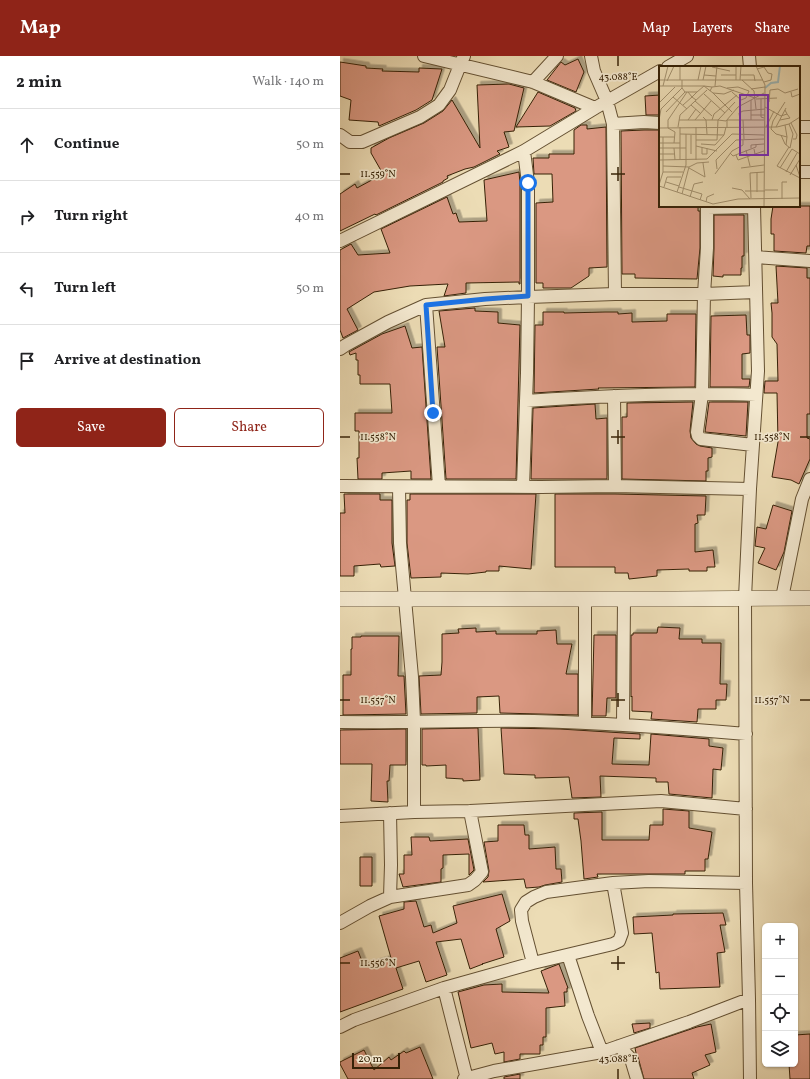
<!DOCTYPE html>
<html lang="en">
<head>
<meta charset="utf-8">
<style>
	:root { --surface:#fff; --page:#f2f2f2; --text:#202124; --muted:#757577; --line:#e0e0e0; --accent:#8f2418 }
	body { margin:0; font-family:Vollkorn,serif; background:var(--page); color:var(--text) }
	.controls { position:absolute; right:12px; bottom:12px; display:grid; overflow:hidden; border-radius:6px; box-shadow:0 1px 3px #0004 }
	.controls button { width:36px; height:36px; display:grid; place-items:center; padding:0; border:0; border-bottom:1px solid var(--line); background:var(--surface); color:var(--text); font:20px sans-serif }
	.scale { position:absolute; left:12px; bottom:10px; width:48px; box-sizing:border-box; padding-left:4px; border:2px solid #362106; border-top:0; font-size:11px; line-height:14px; white-space:nowrap; color:#362106; -webkit-text-stroke:3px #f3e8cf; paint-order:stroke }
	.stop { position:absolute; width:12px; height:12px; margin:-9px; border:3px solid #1a73e8; border-radius:50%; background:#fff }
	.stop.end { background:#1a73e8; border-color:#fff; box-shadow:0 1px 4px #0008 }
	.list { margin:0; padding:0; list-style:none }
	h2 { display:flex; justify-content:space-between; align-items:center; height:52px; margin:0; padding:0 16px; font-size:17px }
	h2 small { font-size:13px; font-weight:400; color:var(--muted) }
	.list li { display:grid; grid-template-columns:26px 1fr auto; gap:12px; align-items:center; box-sizing:border-box; height:72px; padding:0 16px; border-top:1px solid var(--line) }
	.list b { display:block; font-size:15px; white-space:nowrap }
	.list em { font-size:13px; font-style:normal; color:var(--muted) }
	.actions { display:flex; gap:8px; padding:12px 16px }
	.actions a { flex:1; padding:9px 0; border:1px solid var(--accent); border-radius:6px; text-align:center; font-size:14px; color:var(--accent) }
	.actions .main { background:var(--accent); color:#fff }
	.icon { flex:none; width:22px; height:22px; fill:none; stroke:currentColor; stroke-width:2; stroke-linecap:round; stroke-linejoin:round }
	.map { position:relative; flex:none; width:470px; height:1023px; overflow:hidden }
	header { display:flex; align-items:center; gap:24px; box-sizing:border-box; height:56px; padding:0 20px; background:var(--accent); color:#fff }
	header strong { font-size:19px }
	nav { display:flex; gap:22px; margin-inline-start:auto; font-size:14px }
	main { display:flex }
	aside { flex:1; background:var(--surface) }
	.map>svg:first-child { display:block }
</style>
</head>
<body>
<header>
<strong>Map</strong>
<nav><a>Map</a><a>Layers</a><a>Share</a></nav>
</header>
<main>
<aside>
<h2>2 min<small>Walk · 140 m</small></h2>
<ul class="list">
<li><svg class="icon" aria-label="ahead" viewBox="0 0 24 24"><path d="M12 20V5M6 11l6-6 6 6"/></svg><div><b>Continue</b></div><em>50 m</em></li>
<li><svg class="icon" aria-label="right" viewBox="0 0 24 24"><path d="M7 20v-9h11M14 6l5 5-5 5"/></svg><div><b>Turn right</b></div><em>40 m</em></li>
<li><svg class="icon" aria-label="left" viewBox="0 0 24 24"><path d="M17 20v-9H6M10 6l-5 5 5 5"/></svg><div><b>Turn left</b></div><em>50 m</em></li>
<li><svg class="icon" aria-label="arrive" viewBox="0 0 24 24"><path d="M6 21V4h12l-3 4 3 4H6"/></svg><div><b>Arrive at destination</b></div></li>
</ul>
<div class="actions"><a class="main">Save</a><a>Share</a></div>
</aside>
<div class="map">
<svg width="470" height="1023" viewBox="0 0 470 1023">
	<defs>
		<filter id="shadow"><feDropShadow dx="3.5" dy="-3.5" stdDeviation="0" flood-color="#0004"/></filter>
	</defs>
	<rect width="100%" height="100%" fill="#ecdcb5"/>
	<filter id="stains"><feTurbulence type="fractalNoise" baseFrequency=".005" numOctaves="4"/><feColorMatrix values="0 0 0 0 .2 0 0 0 0 .09 0 0 0 0 .02 0 0 0 .5 -.17"/></filter>
	<radialGradient id="worn" r=".72"><stop offset=".6" stop-color="#630" stop-opacity="0"/><stop offset="1" stop-color="#630" stop-opacity=".3"/></radialGradient>
	<path fill="#da9882" stroke="#362106" filter="url(#shadow)" d="M238,3L244,16L236,36L207,24L221,6L225,9Z
		M0,6L26,10V12L43,13L42,15L79,16V12L102,13L92,44L76,54L39,70L38,66L9,64L11,44L0,40Z
		M169,28L184,32L174,75L164,76L169,91L157,95L160,98L134,111L125,113L107,120L108,122L103,125V126L36,159L35,158L0,175V138L15,128L17,132L43,118L31,97V92L49,82L84,67L103,55L112,44L140,92L137,29Z
		M198,36L235,52L236,55L210,70L176,71Z
		M320,39V59H306L305,40Z
		M241,69H247V73L266,71L267,211L249,212V220L231,232H203V227H196V147L213,146L212,118H194L193,102H209V98H234V74Z
		M304,74H320V150H358V155H360V192L357,223L295,222V218H282L281,75Z
		M179,116L180,127V228H179V226L126,227V237L104,240L108,228L70,230L34,236L7,253L18,274L3,282L0,274V194L11,188L18,199L50,197L41,173L107,141L113,158L116,157L119,166L147,165L144,124Z
		M433,150H470V190H467L466,197L434,195V178H431V163Z
		M374,159H404V200H402V212H401V219H383V221L373,220L374,192Z
		M436,210L467,212V222H470V358H467V382L470,383V403L459,428L451,424L432,421L438,386L437,337H424L425,325H438L437,288L432,281V257L431,247H438Z
		M135,252V255L158,256V267L180,269L176,423H106L97,291H105L99,255Z
		M203,256H224V257L265,256H278V258L292,257V266L327,265V258H356L355,331L258,332L259,333L194,337L195,269H203Z
		M406,259L407,279H410V297L402,298V323H410L409,331H370L371,260Z
		M65,270L72,292L82,291L91,423H71V415L42,417V423H18L17,402H19V375H15V357H52L50,328H20V319H18V304H16V297L10,299L9,296L42,278Z
		M353,346L350,375L351,382L356,388L360,390L372,392V401L368,402V415H366V425L282,423V361H287V347Z
		M369,346H408L406,380L365,376Z
		M255,348L256,363L267,362V423H191L193,352Z
		M4,438H40V444H52V487L55,510L41,511L40,508L14,510V520H0V457H5Z
		M70,438H196L191,513L159,510V515H146V516L128,518L101,517V521L71,522L67,487V444H70Z
		M215,438H275L366,440L365,459H357L358,467L355,468V496L373,494L375,511H367V515H349V513L317,514V520L289,523L288,517H275V511H215Z
		M433,449L452,455L444,496L436,514L418,507L425,492L415,490L417,471L426,473Z
		M318,571L340,572L339,583H362V587H381L380,628H387L386,644H376V653H358L357,666L311,663L312,656L292,655V640L291,641V579H293V577H317Z
		M136,572V576L156,575V578H197V575L216,574L217,588H232L226,618H238V659L160,657L159,640L137,641V657L81,658L79,620L101,619L102,606V578L119,577L118,573Z
		M254,579H276V642H267L266,660H252Z
		M21,580H59L58,620H64L66,658L3,659V619H11V593H12V581H21Z
		M138,672L140,724L123,725V723L106,722V709L86,710V709H82V673Z
		M161,672L220,673L300,678V683L274,682L272,708L309,709L311,678L369,683V690L383,692L381,714L373,713L372,742L329,738L328,726H316V722L260,720L261,741L232,742L229,721L195,722V719L164,718Z
		M66,673V709H50L49,725H47L48,746L31,745L32,708H0V674Z
		M323,753L349,755V772L372,776L368,803H365V815H345V818H257L258,821L244,823L241,785L238,763H234V757L262,756V784H309L310,769H323Z
		M158,769H184L185,779H189V793L215,791L216,813H221L222,826L205,829L199,831L186,832L184,823L143,826L148,821L149,815L144,786L158,785Z
		M71,781H89L90,785L128,783L134,814L129,819V798L103,799V812L101,813V826L63,831L59,818H64V799H72Z
		M20,801H32V830H20Z
		M162,838L170,865L156,873L164,901L142,908H143L130,913L121,883L96,886L107,919L86,926L79,905L56,912L63,933L0,956V902L18,895L24,910L51,902L39,860L64,853V846L76,845L84,871L91,869L93,877L117,867L113,850Z
		M383,857L386,869H380L385,896L377,897L380,931L320,933L319,916L316,917L312,877L294,878L293,861L333,859V858Z
		M219,908L228,932H227V936H224L225,950L206,952V981H203V989H200V998H180V1003L164,1006V996L155,998L152,987L131,992L118,936L144,929L162,928V936L209,937L201,915Z
		M310,967V972L294,977L292,968Z
		M371,968L376,996L365,999L370,1009L352,1017L354,1023H304L298,1001L296,997L295,992L357,971Z
		M470,978V1023H450L449,1008H455V979Z
		M80,991L93,1023H8L0,1008V1006L24,994L34,1014L49,1001L51,1004L64,995L66,997Z
		M180,1018V1023H164V1021Z"/>
	<g fill="none" stroke-linecap="round" stroke-linejoin="round">
		<defs>
			<path id="minor" d="M84,0L193,26L255,52
				M251,0L254,15L267,45L273,68L275,238
				M409,0L410,11
				M328,11L347,0
				M193,26L217,0
				M273,68L304,66L320,67
				M459,71H470
				M0,79L10,86H22L80,61L99,49L110,34L120,9L124,0
				M459,116H470
				M367,150V192L364,238L362,338L357,376L358,380L361,383L413,389
				M367,152L414,151
				M0,185L184,95L255,52L320,15
				M416,201L470,205
				M86,249L99,430
				M0,293L6,289L48,266L86,249L145,243L188,241L275,238H364L416,236
				M274,340L275,430
				M186,345C262,340 339,336 416,339
				M0,430L201,431L275,430L410,433
				M59,431L60,487L72,621L74,665V756
				M183,431L187,317L188,241V127L184,95
				M442,542L462,443L470,423
				M245,543V667
				M0,666C65,667 129,664 194,665C265,667 336,672 406,678
				M283,669L284,543
				M0,760L74,756L130,755L321,745L406,753
				M50,841L128,829L135,824L142,816L130,755
				M0,867L30,850L50,841L51,809L50,757
				M228,899L248,960L262,996L349,966L409,943
				M193,907L182,865L181,854L186,846L194,841L206,836L273,827L309,825L406,827
				M104,932L127,1023
				M0,971L14,964L104,932L193,907L273,888L279,885L282,877L273,827
				M279,990L291,1003L297,1023
				M124,1023L154,1015L262,996
				M410,1023L409,943L406,827L405,542L410,433L418,315L414,150"/>
			<path id="tertiary" d="M0,543H336L470,542"/>
		</defs>
		<use href="#minor" stroke="#645032" stroke-width="14"/>
		<use href="#tertiary" stroke="#645032" stroke-width="16"/>
		<use href="#minor" stroke="#f3e8cf" stroke-width="12"/>
		<use href="#tertiary" stroke="#f3e8cf" stroke-width="15"/>
	</g>
	<g fill="none" stroke-linecap="round" stroke-linejoin="round">
		<path stroke="#1a73e8" stroke-width="5" d="M93,357L86,249L146,243L188,240V127"/>
	</g>
	<path fill="none" stroke="#362106" stroke-width="1.5" d="M278,0V10M278,111V125M0,118H10M271,118H285M278,374V388M0,381H10M271,381H285M460,381H470M278,637V651M0,644H10M271,644H285M460,644H470M278,900V914M0,907H10M271,907H285M278,1013V1023"/>
	<g transform="translate(319 10)">
		<rect width="141" height="141" fill="#ecdcb5"/>
		<path fill="none" stroke="#9eb9b9" stroke-width="2" d="M106,22L112,17L119,16L121,0"/>
		<path fill="none" stroke="#a3916f" stroke-width="1" d="M21,0V14M77,0V14M97,0L106,19L105,141M53,1L71,5M98,3L105,1L109,7L113,8L112,14L105,16M45,9L57,10M62,9H77M82,9H95L96,15M0,14H104M39,14L42,0M44,14L47,0M81,14L82,0M83,14L95,25L97,43M8,15L15,0M0,20H45L54,27L65,28L75,24M4,20L9,0M56,20L58,0M23,22L26,26H38L33,31L29,26M68,22L79,21L90,25L87,32L82,34L73,26M92,23L106,21M51,25L53,21L61,20L96,32M38,26L45,20L53,21M132,26L133,31L141,28M54,27L73,46M45,28L66,47M14,31L28,43M97,33L118,32M102,33V51L105,52M36,35L53,50M110,36L111,24L119,23L126,27L139,23M126,36L114,55L112,63L117,68L128,71L127,79M0,37L16,21M24,39L33,31L37,34M32,39L41,47M106,41L122,50L128,48L126,44M7,46L26,26M92,49H106M44,51L47,54L48,68M0,54L2,43L23,22V14M20,54H59L76,36M29,54L37,43M36,54L52,35M53,54L55,48L78,29M81,54L80,47L84,45L106,43M84,54L85,73M92,54V34M121,54L131,52L128,48M132,57L138,69L137,73H134M130,58L134,68L131,82M126,59L128,71M19,61L21,49L48,24M37,61V94M68,61V54H105M107,61L115,45M117,61L127,42M0,62L118,61L130,58L141,51M21,68L65,69M32,69V88M122,69L126,78L131,82M0,71H15M37,74H58M58,74L59,54L67,55L79,41L105,27M0,77H21M15,77L16,66L9,62V54L28,26M42,78L56,79L65,69L67,61M37,80L58,85M43,81V88H48V82M130,81L118,100L141,112M0,82H27M15,82L16,94M92,82V79L105,78M95,83L96,88L105,85M87,84L91,100M71,87L74,90L97,81V78M0,88H16M77,89L79,94L96,88M0,94L48,93L73,68L105,69M21,94V61M137,99L141,111M4,100L30,101M30,102L46,111L44,97M82,102L105,99M121,102L133,83L141,88M58,103L57,94L77,74L105,73M4,106H24M127,106L138,87M56,108L73,85L84,79V74M131,109L141,93M7,116L20,120M0,119L4,106V71M0,120L54,138L79,133L141,132M5,121L8,111H22M20,121L43,128L41,134M73,122L83,124L91,133M106,124H119M86,125H106M18,126L27,99V68M98,126V106M23,128L30,101L38,97L50,96M31,131L35,118L44,116M92,132L91,107L105,106M123,133V116H128M47,136L48,131L55,128"/>
		<path fill="#7b2cbf" fill-opacity="0.15" stroke="#7b2cbf" stroke-width="2" d="M81,29H109V89H81Z"/>
		<rect width="141" height="141" fill="none" stroke="#362106" stroke-width="2"/>
	</g>
	<g font-size="10" text-anchor="middle" fill="#362106" stroke="#f3e8cf" stroke-width="3.5" stroke-linejoin="round" paint-order="stroke">
		<text x="278" y="24">43.088°E</text>
		<text x="38" y="121">11.559°N</text>
		<text x="38" y="384">11.558°N</text>
		<text x="432" y="384">11.558°N</text>
		<text x="38" y="647">11.557°N</text>
		<text x="432" y="647">11.557°N</text>
		<text x="38" y="910">11.556°N</text>
		<text x="278" y="1006">43.088°E</text>
	</g>
	<rect width="100%" height="100%" filter="url(#stains)"/>
	<rect width="100%" height="100%" fill="url(#worn)"/>
</svg>
<div class="controls">
<button>+</button>
<button>−</button>
<button><svg class="icon" aria-label="locate" viewBox="0 0 24 24"><circle cx="12" cy="12" r="6"/><path d="M12 2v4M12 18v4M2 12h4M18 12h4"/></svg></button>
<button><svg class="icon" aria-label="layers" viewBox="0 0 24 24"><path d="M12 4l9 5-9 5-9-5zM3 14l9 5 9-5"/></svg></button>
</div>
<div class="scale">20 m</div>
<div class="stop" style="left:188px;top:127px"></div>
<div class="stop end" style="left:93px;top:357px"></div>
</div>
</main>
</body>
</html>
